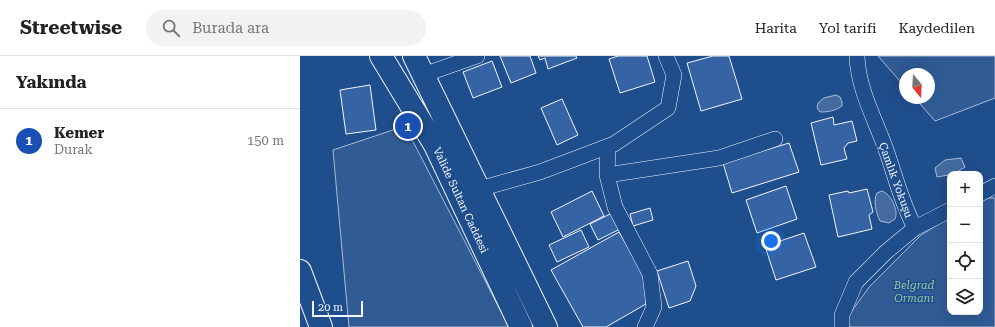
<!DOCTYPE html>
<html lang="tr">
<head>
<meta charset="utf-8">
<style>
	:root { --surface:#fff; --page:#f2f2f2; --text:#222; --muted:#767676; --line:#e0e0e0; --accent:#d93025 }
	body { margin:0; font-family:"Roboto Serif",serif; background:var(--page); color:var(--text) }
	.controls { position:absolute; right:12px; bottom:12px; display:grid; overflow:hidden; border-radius:8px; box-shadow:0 4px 16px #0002 }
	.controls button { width:36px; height:36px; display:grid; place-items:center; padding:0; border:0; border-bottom:1px solid var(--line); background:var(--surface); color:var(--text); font:20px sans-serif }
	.compass { position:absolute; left:599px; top:12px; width:36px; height:36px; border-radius:50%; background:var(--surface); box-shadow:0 4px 16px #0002; rotate:162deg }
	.scale { position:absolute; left:12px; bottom:10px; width:51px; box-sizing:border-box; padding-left:4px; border:2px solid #f2f6ff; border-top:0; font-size:11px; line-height:14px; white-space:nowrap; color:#f2f6ff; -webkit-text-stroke:3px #1f4e8c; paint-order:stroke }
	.you { position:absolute; left:471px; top:185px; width:14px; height:14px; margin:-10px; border:3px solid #fff; border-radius:50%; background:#1a73e8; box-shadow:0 0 0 6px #1a73e833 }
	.badge { display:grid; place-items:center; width:26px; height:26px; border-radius:50%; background:var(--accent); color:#fff; font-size:13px; font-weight:700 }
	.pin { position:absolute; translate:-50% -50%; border:2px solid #fff; box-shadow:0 1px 4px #0006 }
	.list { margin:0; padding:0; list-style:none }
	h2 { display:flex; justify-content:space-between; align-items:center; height:52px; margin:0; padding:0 16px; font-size:17px }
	h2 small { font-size:13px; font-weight:400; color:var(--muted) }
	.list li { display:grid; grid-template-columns:26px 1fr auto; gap:12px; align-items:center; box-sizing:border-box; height:64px; padding:0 16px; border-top:1px solid var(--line) }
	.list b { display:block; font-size:15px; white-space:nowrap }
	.list p { margin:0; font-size:13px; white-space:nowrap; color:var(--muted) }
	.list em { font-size:13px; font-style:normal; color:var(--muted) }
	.icon { flex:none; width:22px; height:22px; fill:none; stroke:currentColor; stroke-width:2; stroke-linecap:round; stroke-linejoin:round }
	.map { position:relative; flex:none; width:695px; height:271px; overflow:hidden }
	header { display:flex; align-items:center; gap:24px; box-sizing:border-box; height:56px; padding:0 20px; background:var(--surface); border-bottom:1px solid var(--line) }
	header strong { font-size:19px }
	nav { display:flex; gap:22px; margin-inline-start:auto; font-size:14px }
	.search { width:280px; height:36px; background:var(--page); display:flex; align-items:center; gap:10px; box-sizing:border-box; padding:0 14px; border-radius:22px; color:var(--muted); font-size:15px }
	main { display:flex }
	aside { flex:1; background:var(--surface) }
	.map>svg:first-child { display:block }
</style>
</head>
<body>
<header>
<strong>Streetwise</strong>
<div class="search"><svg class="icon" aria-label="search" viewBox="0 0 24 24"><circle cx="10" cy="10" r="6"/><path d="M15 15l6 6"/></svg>Burada ara</div>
<nav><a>Harita</a><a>Yol tarifi</a><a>Kaydedilen</a></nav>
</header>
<main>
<aside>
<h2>Yakında<small></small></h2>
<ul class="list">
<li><span class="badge" style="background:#1a4fb4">1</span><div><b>Kemer</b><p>Durak</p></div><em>150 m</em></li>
</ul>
</aside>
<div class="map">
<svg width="695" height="271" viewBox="0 0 695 271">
	<rect width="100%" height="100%" fill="#1f4e8c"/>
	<path fill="#305b95" stroke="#a8bbd7" d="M578,0H695V42L635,65L615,42H629V18H605V31Z
		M105,70L209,271H49L33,94Z
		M683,142H695V271H550L548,260L570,230L621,179L650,161V256H680V144Z"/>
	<path fill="#446ba0" stroke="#a8bbd7" d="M536,39L540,41L542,46V50C535,55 528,56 520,56L517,52L518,47L524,42Z
		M661,102L665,111L654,118L637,121L635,112L645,104Z
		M582,135C591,138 599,155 595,163L589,167L580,165C576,157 573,144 577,137Z"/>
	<path fill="#3563a3" stroke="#f2f6ff" d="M200,0H230L236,17L211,27Z
		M238,0H276L277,2L248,13L245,2L240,4Z
		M318,0H347L355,26L320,37L309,3Z
		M413,0H429L442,43L401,55L387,7Z
		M192,5L202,31L173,42L163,16Z
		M70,29L76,74L46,78L40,34Z
		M262,43L278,79L257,89L241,52Z
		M533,61L534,69L552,65L557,85L548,87L544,92L547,103L521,109L511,67Z
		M489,87L499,116L432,137L423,107Z
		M486,130L497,163L457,177L446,144Z
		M567,133L573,156L569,159L572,173L538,181L529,139L548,135L549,137Z
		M292,135L304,160L263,181L251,156Z
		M350,152L353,164L333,170L330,158Z
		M312,157L320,173L298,184L290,168Z
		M281,174L289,191L257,206L249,189Z
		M319,176L347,225L346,248L306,271H283L251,214Z
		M504,177L516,211L476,224L465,190Z
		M388,205L396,230L390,245L369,252L357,215Z"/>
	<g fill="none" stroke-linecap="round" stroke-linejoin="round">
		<defs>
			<path id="street" d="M123,19L177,0
				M308,90L307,119L315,151L350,218L354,251L345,271
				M307,119L419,102L475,83
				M179,133L240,116L314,88L368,52L374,19L366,0
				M680,138L695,130
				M615,172L650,154
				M542,271V259L556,226L586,196L615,172C601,146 595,118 585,91C574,61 558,32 557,0"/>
			<path id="secondary" d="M0,215L21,271"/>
			<path id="primary" d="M81,0L135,89L221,271
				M114,0L246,271"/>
		</defs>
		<use href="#street" stroke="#f2f6ff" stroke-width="16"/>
		<use href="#secondary" stroke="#f2f6ff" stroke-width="24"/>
		<use href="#primary" stroke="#f2f6ff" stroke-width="24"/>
		<use href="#street" stroke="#1f4e8c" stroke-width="15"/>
		<use href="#secondary" stroke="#1f4e8c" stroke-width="22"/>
		<use href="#primary" stroke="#1f4e8c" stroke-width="22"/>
	</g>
	<g text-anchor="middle" stroke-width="3" stroke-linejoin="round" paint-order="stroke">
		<g font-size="11" fill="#f2f6ff" stroke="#1f4e8c">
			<text transform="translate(596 124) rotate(70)" y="4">Çamlık Yokuşu</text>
			<text transform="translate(161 144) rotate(65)" y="4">Valide Sultan Caddesi</text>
		</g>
		<g font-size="11" font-style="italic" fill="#97c8a6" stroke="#1f4e8c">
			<text x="614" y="233">Belgrad<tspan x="614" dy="13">Ormanı</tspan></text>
		</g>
	</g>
</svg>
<div class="controls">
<button>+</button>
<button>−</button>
<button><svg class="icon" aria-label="locate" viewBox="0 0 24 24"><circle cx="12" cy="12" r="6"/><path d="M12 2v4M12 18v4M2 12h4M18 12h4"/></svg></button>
<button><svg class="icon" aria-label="layers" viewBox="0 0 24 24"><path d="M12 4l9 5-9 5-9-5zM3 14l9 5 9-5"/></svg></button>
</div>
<svg class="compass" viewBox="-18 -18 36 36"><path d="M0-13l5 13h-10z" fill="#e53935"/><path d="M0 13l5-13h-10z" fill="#767676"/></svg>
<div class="scale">20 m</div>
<div class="you"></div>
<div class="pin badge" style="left:108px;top:70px;background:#1a4fb4">1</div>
</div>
</main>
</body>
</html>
